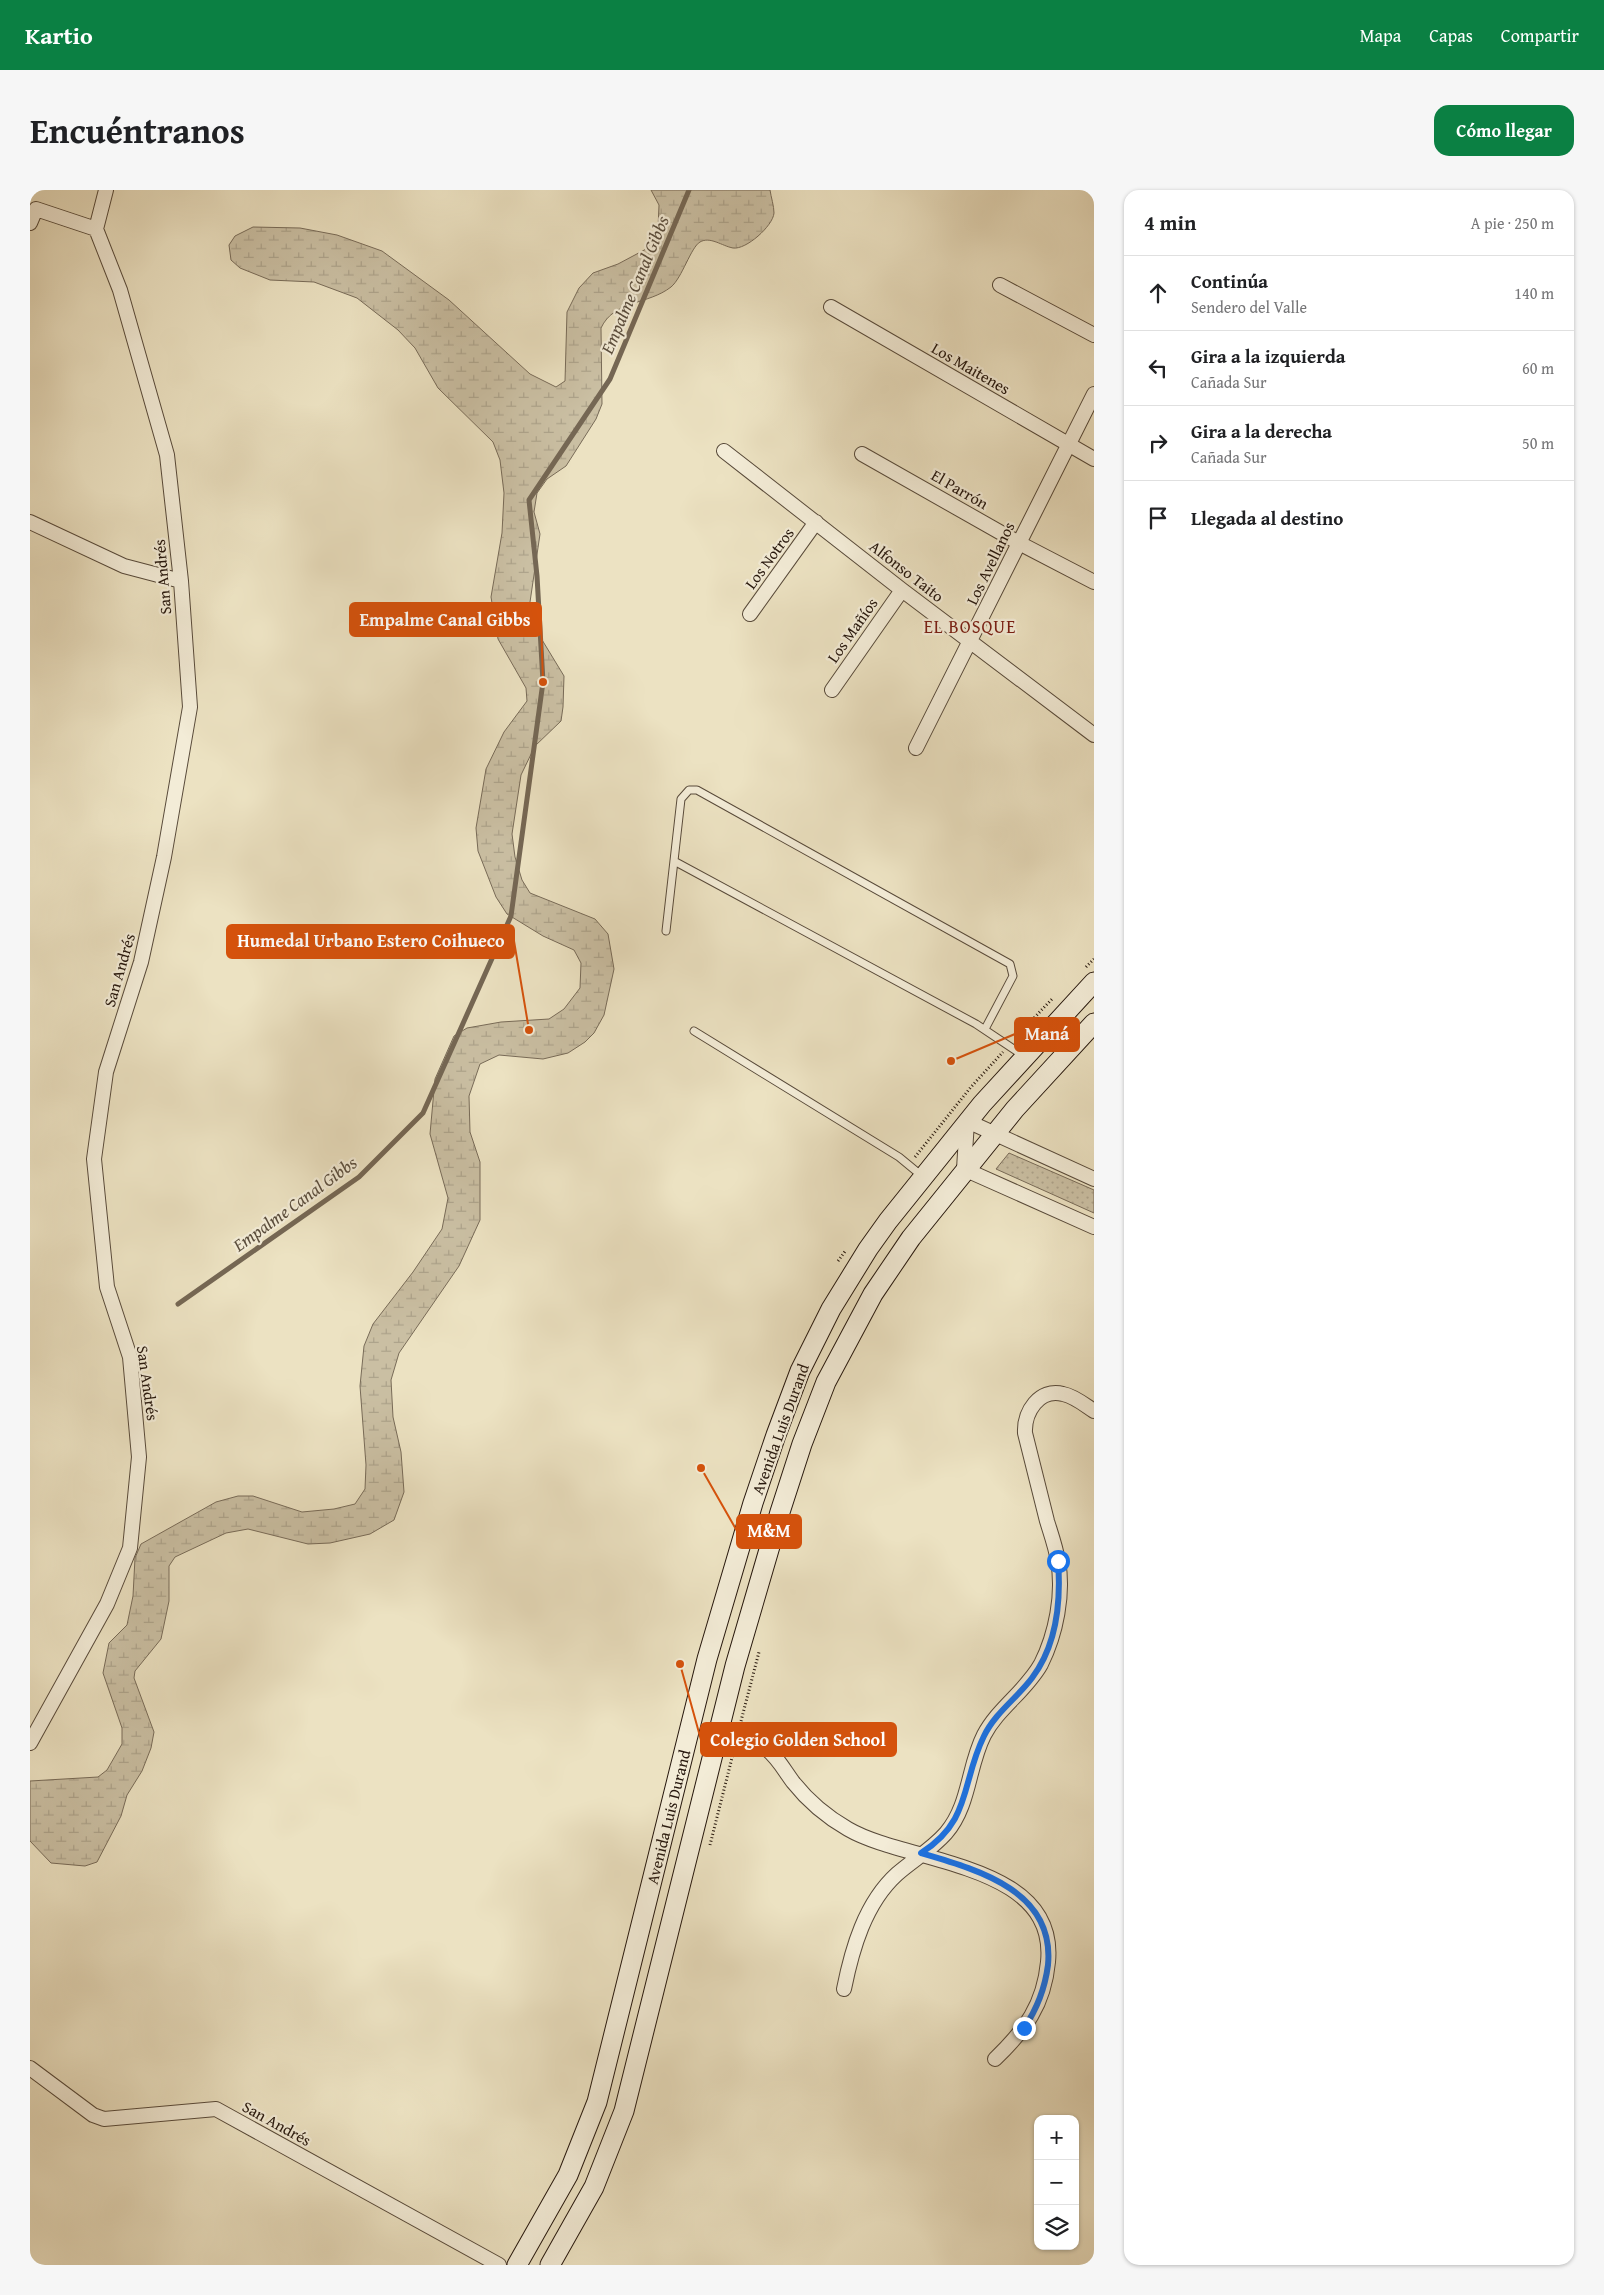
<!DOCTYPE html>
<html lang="es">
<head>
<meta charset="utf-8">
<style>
	:root { --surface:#fff; --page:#f6f6f6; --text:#202124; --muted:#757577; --line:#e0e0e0; --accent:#0b8043 }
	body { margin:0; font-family:"Gentium Book Plus",serif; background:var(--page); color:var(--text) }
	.controls { position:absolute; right:15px; bottom:15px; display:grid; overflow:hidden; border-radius:10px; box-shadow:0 1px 4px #0004 }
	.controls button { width:45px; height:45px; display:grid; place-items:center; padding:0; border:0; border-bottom:1px solid var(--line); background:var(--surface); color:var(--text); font:25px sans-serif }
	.stop { position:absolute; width:15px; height:15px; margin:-11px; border:4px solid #1a73e8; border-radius:50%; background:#fff }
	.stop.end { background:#1a73e8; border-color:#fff; box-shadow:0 1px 5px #0008 }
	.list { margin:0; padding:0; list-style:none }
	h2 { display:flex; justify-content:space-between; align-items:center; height:65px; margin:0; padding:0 20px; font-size:21px }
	h2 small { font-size:16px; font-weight:400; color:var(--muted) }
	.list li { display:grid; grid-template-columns:32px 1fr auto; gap:15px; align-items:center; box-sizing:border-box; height:75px; padding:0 20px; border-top:1px solid var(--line) }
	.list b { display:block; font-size:19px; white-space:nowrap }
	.list p { margin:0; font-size:16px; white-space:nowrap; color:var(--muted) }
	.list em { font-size:16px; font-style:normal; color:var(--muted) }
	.icon { flex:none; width:28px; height:28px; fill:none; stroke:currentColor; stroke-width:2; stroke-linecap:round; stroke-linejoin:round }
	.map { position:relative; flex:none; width:1064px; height:2075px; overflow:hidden; border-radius:15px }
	header { display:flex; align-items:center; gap:30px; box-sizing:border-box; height:70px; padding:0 25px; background:var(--accent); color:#fff }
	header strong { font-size:24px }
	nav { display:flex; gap:28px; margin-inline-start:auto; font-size:18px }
	.intro { display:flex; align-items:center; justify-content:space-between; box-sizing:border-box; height:120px; padding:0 30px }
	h1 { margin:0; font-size:35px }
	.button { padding:12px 22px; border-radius:15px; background:var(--accent); color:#fff; font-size:18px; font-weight:700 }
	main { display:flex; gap:30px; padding:0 30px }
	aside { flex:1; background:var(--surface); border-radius:15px; box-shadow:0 1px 4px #0004 }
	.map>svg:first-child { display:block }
</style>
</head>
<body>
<header>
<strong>Kartio</strong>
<nav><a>Mapa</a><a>Capas</a><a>Compartir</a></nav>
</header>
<div class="intro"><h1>Encuéntranos</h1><a class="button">Cómo llegar</a></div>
<main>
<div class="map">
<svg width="1064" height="2075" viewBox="0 0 1064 2075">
	<defs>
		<pattern id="grass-dots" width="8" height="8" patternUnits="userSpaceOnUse" patternTransform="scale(1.25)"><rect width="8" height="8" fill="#cabfa3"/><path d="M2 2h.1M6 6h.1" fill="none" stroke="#ada38b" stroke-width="1.8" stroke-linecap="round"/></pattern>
		<pattern id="wetland-marsh" width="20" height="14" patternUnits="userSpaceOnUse" patternTransform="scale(1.25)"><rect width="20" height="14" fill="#cabfa3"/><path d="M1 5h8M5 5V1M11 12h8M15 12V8" fill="none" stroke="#ada38b"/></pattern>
	</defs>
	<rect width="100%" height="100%" fill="#ece2c2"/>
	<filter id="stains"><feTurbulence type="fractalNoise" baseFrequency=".004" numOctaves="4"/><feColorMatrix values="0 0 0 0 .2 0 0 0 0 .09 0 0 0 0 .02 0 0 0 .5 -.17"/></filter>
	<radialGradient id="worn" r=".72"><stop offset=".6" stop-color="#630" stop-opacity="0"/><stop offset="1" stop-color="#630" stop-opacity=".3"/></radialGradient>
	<path fill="url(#grass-dots)" stroke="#786b58" d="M979,963L1064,1000V1023L966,979Z"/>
	<path fill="url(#wetland-marsh)" stroke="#786b58" d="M621,0H740C741,7 744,16 744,23C743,36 716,60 703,58C692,56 680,46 670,52C661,57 652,88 641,97C618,115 584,110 571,138L572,214L566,229L536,276L517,289L507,303L504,322L510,344L500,412L503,435L534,486L533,517L531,531L505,556L491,585L482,644L485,667L492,690L500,703L565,729L578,744L584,779L574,825L564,843L555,852L538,863L513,869L469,865L450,874L439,906L440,942L450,972V1030L429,1076L369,1163L361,1190L363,1227L371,1262L374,1302L364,1330L340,1344L300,1353L278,1354L218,1339L196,1343L145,1367L139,1376V1411L131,1449L105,1481L104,1488L124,1542L121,1558L112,1581L97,1605L91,1626L67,1672L55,1676L21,1673L0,1651V1591L68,1587L77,1580L92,1554V1538L73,1483L79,1453L97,1435L103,1406L105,1368L111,1354L186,1312L208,1306H223L272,1322L304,1319L325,1314L335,1299L336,1275L330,1196L334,1156L343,1134L383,1082L412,1039L418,1008L400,944L405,889L424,846L437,838L471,832L519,829L534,819L550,798L551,773L544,760L513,746L477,724L466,707L448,661L446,638L456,579L474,542L497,511L496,498L468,449L461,407L472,343L474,303L470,270L463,252L408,198L385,158L368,140L327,108L284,92L240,90L210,78L201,70L199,55L205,46L223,37L270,38L307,45L352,61L419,110L500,184L526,197L535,191L537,122L549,98L563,83L588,74L618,58L628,39L629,15Z"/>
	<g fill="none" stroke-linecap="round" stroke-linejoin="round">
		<path stroke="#756754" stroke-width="5" d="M148,1114L329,987L393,923L481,726L513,492L507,386L499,310L580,189L659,0"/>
		<defs>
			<path id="lane" d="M644,671L946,834L994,866
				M636,741L651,609L659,600H667L980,774L983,786L955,839
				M664,841L869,967L892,986"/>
			<path id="street" d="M0,33L6,19L66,39
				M970,95L1064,145
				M801,117L1064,269
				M694,261L872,400L1064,545
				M832,264L989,353L1064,392
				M0,332L94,376L151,391
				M720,424L786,332
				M802,500L872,400
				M886,558L1064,204
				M1064,989L937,931L934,979L1064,1037
				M689,1538C704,1543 721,1547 734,1557C747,1566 754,1580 763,1592C778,1611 797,1627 818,1639C878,1674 1028,1672 1018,1772C1014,1815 995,1840 965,1869
				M0,1553L77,1414L100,1358L109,1267L100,1167L77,1097L64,969L76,882L111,772L134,667L160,517L151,391L137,265L90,100L66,39L76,0
				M814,1799C822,1759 835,1713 867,1684C883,1670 902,1659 916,1643C940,1615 938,1576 954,1545C968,1518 996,1501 1011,1474C1026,1444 1034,1404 1028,1371C1026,1358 1021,1344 1017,1331C1010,1302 1002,1272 995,1243C994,1222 1009,1198 1033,1204C1044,1206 1055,1215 1064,1221
				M0,1878L63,1925L74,1929L186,1919L469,2075"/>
			<path id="secondary" d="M487,2075L538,1985L567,1912L677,1469L723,1313L746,1245L770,1181L801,1119L838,1059L858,1031L952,914L1064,792
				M520,2075L564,1997L594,1921L705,1476L750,1322L772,1254L796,1192L843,1104L881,1048L985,919L1064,833"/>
		</defs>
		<use href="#lane" stroke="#584a3a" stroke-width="9"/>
		<use href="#street" stroke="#584a3a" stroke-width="16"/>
		<use href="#secondary" stroke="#26170d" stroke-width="21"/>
		<path stroke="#26170d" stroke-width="3" stroke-dasharray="1 2.5" stroke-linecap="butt" d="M1056,777L1064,769
			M985,848L1022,809
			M885,967L941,897L973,862
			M808,1071L816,1060
			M711,1531L729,1462
			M680,1655L705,1556"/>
		<use href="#lane" stroke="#f3ecd7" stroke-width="7"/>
		<use href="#street" stroke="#f3ecd7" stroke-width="14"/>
		<use href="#secondary" stroke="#f3ecd7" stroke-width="19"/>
	</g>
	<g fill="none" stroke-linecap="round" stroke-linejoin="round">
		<path stroke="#1a73e8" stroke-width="6" d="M994,1838C1007,1819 1015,1798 1018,1775C1025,1701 949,1680 891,1663C942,1631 931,1592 954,1546C965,1523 987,1508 1002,1488C1027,1455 1031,1410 1028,1371"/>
	</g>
	<g text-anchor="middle" stroke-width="4.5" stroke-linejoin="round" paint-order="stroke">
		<g font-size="16" fill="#26170d" stroke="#f3ecd7">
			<text transform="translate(941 178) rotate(30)" y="6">Los Maitenes</text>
			<text transform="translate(930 299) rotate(30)" y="6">El Parrón</text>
			<text transform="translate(739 368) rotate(-54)" y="6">Los Notros</text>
			<text transform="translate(960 373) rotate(-64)" y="6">Los Avellanos</text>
			<text transform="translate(877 381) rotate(38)" y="6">Alfonso Taito</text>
			<text transform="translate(132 387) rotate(-95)" y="6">San Andrés</text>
			<text transform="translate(822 440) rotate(-55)" y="6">Los Mañíos</text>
			<text transform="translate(89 780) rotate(-74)" y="6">San Andrés</text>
			<text transform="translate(118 1193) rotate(82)" y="6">San Andrés</text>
			<text transform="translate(750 1239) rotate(-70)" y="6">Avenida Luis Durand</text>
			<text transform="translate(638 1627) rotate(-76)" y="6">Avenida Luis Durand</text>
			<text transform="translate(247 1933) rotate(29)" y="6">San Andrés</text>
		</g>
		<g font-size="18" font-style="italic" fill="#5a4d3d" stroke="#f3ecd7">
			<text transform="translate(605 95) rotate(-67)" y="6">Empalme Canal Gibbs</text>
			<text transform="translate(265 1014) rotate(-36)" y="6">Empalme Canal Gibbs</text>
		</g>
		<g font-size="18" letter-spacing="1" fill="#7a1f14" stroke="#f3ecd7">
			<text x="940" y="443">EL BOSQUE</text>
		</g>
	</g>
	<path fill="none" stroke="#d5520c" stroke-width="2" d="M513 492L511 429M499 840L484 751M921 871L985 844M671 1278L707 1341M650 1474L671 1550"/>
	<g fill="#d5520c" stroke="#f3ecd7" stroke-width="2">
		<circle cx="513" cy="492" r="5"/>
		<circle cx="499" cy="840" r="5"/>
		<circle cx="921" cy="871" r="5"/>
		<circle cx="671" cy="1278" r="5"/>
		<circle cx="650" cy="1474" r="5"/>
	</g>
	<g fill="#d5520c" stroke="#d5520c" stroke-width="2">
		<rect x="320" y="413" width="191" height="33" rx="5"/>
		<rect x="197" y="735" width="287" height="33" rx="5"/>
		<rect x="985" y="828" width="64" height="33" rx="5"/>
		<rect x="707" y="1325" width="64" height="33" rx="5"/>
		<rect x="671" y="1533" width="195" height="33" rx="5"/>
	</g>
	<g font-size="18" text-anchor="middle" font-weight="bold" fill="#fff">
		<text x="415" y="436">Empalme Canal Gibbs</text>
		<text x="341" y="757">Humedal Urbano Estero Coihueco</text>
		<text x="1017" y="850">Maná</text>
		<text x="739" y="1347">M&amp;M</text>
		<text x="768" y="1556">Colegio Golden School</text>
	</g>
	<rect width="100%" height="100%" filter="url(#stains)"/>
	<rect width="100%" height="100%" fill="url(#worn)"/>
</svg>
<div class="controls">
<button>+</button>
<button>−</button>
<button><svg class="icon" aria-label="layers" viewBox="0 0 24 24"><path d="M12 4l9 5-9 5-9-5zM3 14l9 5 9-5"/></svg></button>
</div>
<div class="stop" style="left:1028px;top:1371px"></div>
<div class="stop end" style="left:994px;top:1838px"></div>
</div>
<aside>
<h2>4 min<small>A pie · 250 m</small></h2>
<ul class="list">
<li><svg class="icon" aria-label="ahead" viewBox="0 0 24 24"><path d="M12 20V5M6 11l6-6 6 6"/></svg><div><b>Continúa</b><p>Sendero del Valle</p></div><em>140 m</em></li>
<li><svg class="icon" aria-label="left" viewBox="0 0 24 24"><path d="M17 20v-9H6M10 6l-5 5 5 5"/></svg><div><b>Gira a la izquierda</b><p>Cañada Sur</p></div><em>60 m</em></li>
<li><svg class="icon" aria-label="right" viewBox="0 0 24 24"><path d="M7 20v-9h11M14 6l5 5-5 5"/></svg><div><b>Gira a la derecha</b><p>Cañada Sur</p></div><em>50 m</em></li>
<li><svg class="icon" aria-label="arrive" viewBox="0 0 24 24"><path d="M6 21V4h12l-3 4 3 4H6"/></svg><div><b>Llegada al destino</b></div></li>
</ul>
</aside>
</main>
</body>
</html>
